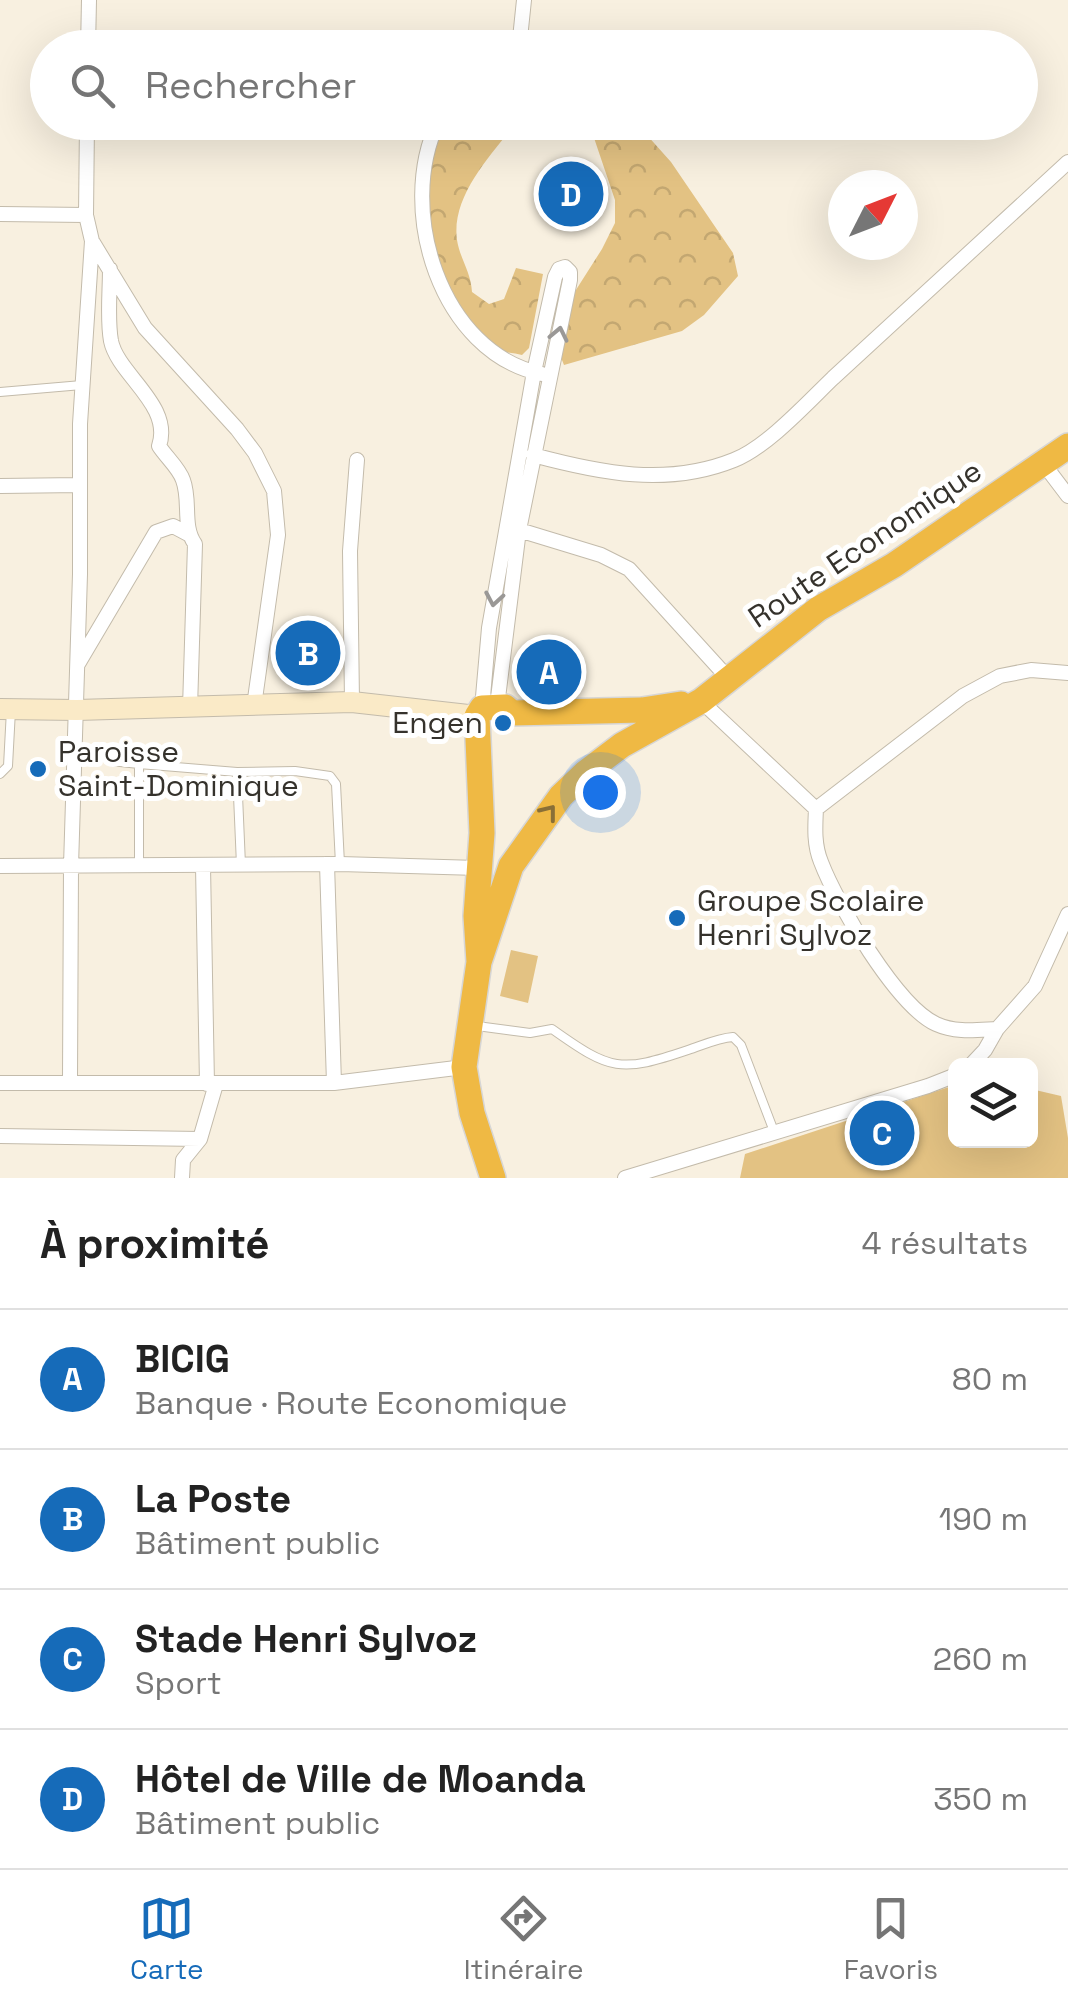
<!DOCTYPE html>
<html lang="fr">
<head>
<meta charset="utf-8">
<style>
	:root { --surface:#fff; --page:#f2f2f2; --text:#222; --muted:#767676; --line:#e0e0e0; --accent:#166bb9 }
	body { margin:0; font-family:"Space Grotesk",sans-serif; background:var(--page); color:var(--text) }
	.controls { position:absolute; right:30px; bottom:30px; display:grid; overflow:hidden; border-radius:15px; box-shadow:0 10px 40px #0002 }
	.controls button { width:90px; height:90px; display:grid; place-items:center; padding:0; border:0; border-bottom:2px solid var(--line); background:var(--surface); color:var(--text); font:50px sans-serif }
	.compass { position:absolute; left:828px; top:170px; width:90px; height:90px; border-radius:50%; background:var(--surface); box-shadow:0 10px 40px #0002; rotate:48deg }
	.you { position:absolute; left:600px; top:792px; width:35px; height:35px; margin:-25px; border:8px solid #fff; border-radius:50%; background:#1a73e8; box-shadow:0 0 0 15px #1a73e833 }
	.badge { display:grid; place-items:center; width:65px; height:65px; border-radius:50%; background:var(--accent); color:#fff; font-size:32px; font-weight:700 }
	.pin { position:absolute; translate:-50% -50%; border:5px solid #fff; box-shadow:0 2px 10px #0006 }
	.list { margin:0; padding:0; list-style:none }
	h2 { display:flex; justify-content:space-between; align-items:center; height:130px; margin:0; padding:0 40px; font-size:42px }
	h2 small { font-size:32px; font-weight:400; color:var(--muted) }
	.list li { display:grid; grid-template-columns:65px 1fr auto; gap:30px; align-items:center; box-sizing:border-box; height:140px; padding:0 40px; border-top:2px solid var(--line) }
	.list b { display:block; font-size:38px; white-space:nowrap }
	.list p { margin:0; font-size:32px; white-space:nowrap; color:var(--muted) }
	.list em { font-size:32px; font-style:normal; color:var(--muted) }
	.icon { flex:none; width:55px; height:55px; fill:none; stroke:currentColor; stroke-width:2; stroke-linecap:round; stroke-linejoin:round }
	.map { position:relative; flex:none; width:1068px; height:1178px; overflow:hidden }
	.search { position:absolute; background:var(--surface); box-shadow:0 10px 40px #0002; left:30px; right:30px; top:30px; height:110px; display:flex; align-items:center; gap:25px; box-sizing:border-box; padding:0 35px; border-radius:55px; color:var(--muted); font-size:38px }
	.sheet { height:690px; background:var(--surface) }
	nav { display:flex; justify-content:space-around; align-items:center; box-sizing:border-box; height:140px; border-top:2px solid var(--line); background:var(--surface); font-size:28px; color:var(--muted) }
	nav a { display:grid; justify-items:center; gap:5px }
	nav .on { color:var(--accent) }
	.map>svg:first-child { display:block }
</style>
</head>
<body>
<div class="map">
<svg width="1068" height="1178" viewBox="0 0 1068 1178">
	<defs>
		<pattern id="forest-crowns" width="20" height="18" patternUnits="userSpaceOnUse" patternTransform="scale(2.5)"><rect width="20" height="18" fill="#e3c283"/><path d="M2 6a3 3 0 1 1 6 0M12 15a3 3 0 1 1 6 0" fill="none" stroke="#c3a771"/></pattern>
	</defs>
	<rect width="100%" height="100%" fill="#f8f0e0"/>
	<path fill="url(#forest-crowns)" d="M444,123H516C491,155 451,196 457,240C460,259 471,272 472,292L489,304L504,299L516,268L543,274L529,348L522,355C515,353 505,353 499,350C457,332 426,241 427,199C427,172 436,148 444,123Z
		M580,123H632L646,134L671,162L733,253L738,276L704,315L682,331L564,365L560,355L574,293L602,249L615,223V200L592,132Z"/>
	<path fill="#e3c283" d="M511,950L538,956L528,1003L500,996Z
		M955,1085L956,1140H1030L1031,1089L1061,1096L1068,1138V1178H740L745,1154Z"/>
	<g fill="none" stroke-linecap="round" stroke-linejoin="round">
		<defs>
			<path id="lane" d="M0,392L82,385
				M111,761L139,764V864
				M139,764L237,772L295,771L330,776L336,784L340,864
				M237,772L241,865
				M0,774L8,766L11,710
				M477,1026L530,1033L552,1029C611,1071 620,1073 688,1050C703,1045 718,1038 733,1037L741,1045L775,1134"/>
			<path id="street" d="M88,48L89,0
				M519,48L524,0
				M87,122L86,215L92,241L145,328L237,429L255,453L274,491L278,535L254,706
				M438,122C396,209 440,353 542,374
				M0,214L86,215
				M110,269C110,292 107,319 111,341C118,375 173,405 159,446C166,457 179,468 183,480C191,501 182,526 195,544L190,708
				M533,455C600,473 667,487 734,460C767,447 807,403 833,378C912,306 990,234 1068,162
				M1043,463L1068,496
				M0,486L80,485
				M519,530L601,555L629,569L728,678
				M78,664L156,532L173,526L188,534
				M701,701L816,809C815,828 814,845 821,862C837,904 897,1006 936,1024C956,1033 976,1030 997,1029L1035,986L1068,914
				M352,702L350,551L357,460
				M482,708L489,628L534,372L555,277L559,269L565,267L570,272V280L519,530L497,706
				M816,809L963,696L1000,676L1031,670L1068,673
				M327,864L334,1083
				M0,866L340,864L478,868
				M203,866L207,1084
				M970,1066L985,1050L997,1029
				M70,1081L71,866L80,574V424L92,241
				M0,1083H334L464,1067
				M0,1136L200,1139
				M182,1178L183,1160L200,1139L216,1084
				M625,1178L928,1086L956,1075"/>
			<path id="secondary" d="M0,709L77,710L352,702L477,716"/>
			<path id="highway" d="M479,962L511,866L561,796L585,773L622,745L701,701L818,609L894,565L1068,446
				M493,1178L472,1113L464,1067L479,962L476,916L482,833L477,716L482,708L505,707L512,713L642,710L681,704"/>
		</defs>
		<use href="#lane" stroke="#c3bbab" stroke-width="10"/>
		<use href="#street" stroke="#c3bbab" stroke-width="16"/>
		<use href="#secondary" stroke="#c3bbab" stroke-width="22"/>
		<use href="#highway" stroke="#d7d6d5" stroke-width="28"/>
		<use href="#lane" stroke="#fff" stroke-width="8"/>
		<use href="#street" stroke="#fff" stroke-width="14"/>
		<use href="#secondary" stroke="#faeac7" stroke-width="20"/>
		<use href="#highway" stroke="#efb944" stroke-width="25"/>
	</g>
	<defs><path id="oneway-chevron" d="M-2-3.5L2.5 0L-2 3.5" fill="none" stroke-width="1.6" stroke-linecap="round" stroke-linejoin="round" transform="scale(2.5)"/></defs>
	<g stroke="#9a9896">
		<use href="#oneway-chevron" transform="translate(559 334) rotate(-78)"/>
		<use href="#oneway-chevron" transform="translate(494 599) rotate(100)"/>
	</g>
	<use stroke="#896f37" href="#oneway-chevron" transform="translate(549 812) rotate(-52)"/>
	<g fill="#166bb9" stroke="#fff" stroke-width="4">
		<circle cx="503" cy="723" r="10"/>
		<circle cx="38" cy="769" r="10"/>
		<circle cx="677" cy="918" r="10"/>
	</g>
	<g text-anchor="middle" stroke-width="10" stroke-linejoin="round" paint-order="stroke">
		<g font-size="30" fill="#35322c" stroke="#fff">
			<text transform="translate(865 544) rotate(-34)" y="10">Route Economique</text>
		</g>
		<g font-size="30" fill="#35322c" stroke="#fff" text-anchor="start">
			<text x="483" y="733" text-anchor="end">Engen</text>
			<text x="58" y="762">Paroisse<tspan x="58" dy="34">Saint-Dominique</tspan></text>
			<text x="697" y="911">Groupe Scolaire<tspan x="697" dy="34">Henri Sylvoz</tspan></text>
		</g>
	</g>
</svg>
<div class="controls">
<button><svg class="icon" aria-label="layers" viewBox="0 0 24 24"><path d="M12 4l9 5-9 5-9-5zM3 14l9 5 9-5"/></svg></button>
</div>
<svg class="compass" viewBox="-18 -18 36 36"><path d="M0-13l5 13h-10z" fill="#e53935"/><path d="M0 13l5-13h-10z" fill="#767676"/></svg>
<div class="you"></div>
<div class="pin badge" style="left:549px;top:672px">A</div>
<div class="pin badge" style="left:308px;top:653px">B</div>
<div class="pin badge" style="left:882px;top:1133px">C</div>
<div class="pin badge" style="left:571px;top:194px">D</div>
<div class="search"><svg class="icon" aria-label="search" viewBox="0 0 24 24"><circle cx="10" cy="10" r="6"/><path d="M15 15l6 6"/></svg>Rechercher</div>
</div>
<section class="sheet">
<h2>À proximité<small>4 résultats</small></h2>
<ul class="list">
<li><span class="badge">A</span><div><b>BICIG</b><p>Banque · Route Economique</p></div><em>80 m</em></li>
<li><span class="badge">B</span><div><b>La Poste</b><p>Bâtiment public</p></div><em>190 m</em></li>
<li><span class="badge">C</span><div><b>Stade Henri Sylvoz</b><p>Sport</p></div><em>260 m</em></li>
<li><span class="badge">D</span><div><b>Hôtel de Ville de Moanda</b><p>Bâtiment public</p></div><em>350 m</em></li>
</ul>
</section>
<nav>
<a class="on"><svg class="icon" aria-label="map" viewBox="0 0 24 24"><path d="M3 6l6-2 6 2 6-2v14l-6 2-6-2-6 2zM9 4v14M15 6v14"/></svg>Carte</a>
<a><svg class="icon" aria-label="directions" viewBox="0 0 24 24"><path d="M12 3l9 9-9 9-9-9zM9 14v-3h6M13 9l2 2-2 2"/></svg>Itinéraire</a>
<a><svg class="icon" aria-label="saved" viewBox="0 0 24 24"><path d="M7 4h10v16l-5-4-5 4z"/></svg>Favoris</a>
</nav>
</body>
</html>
